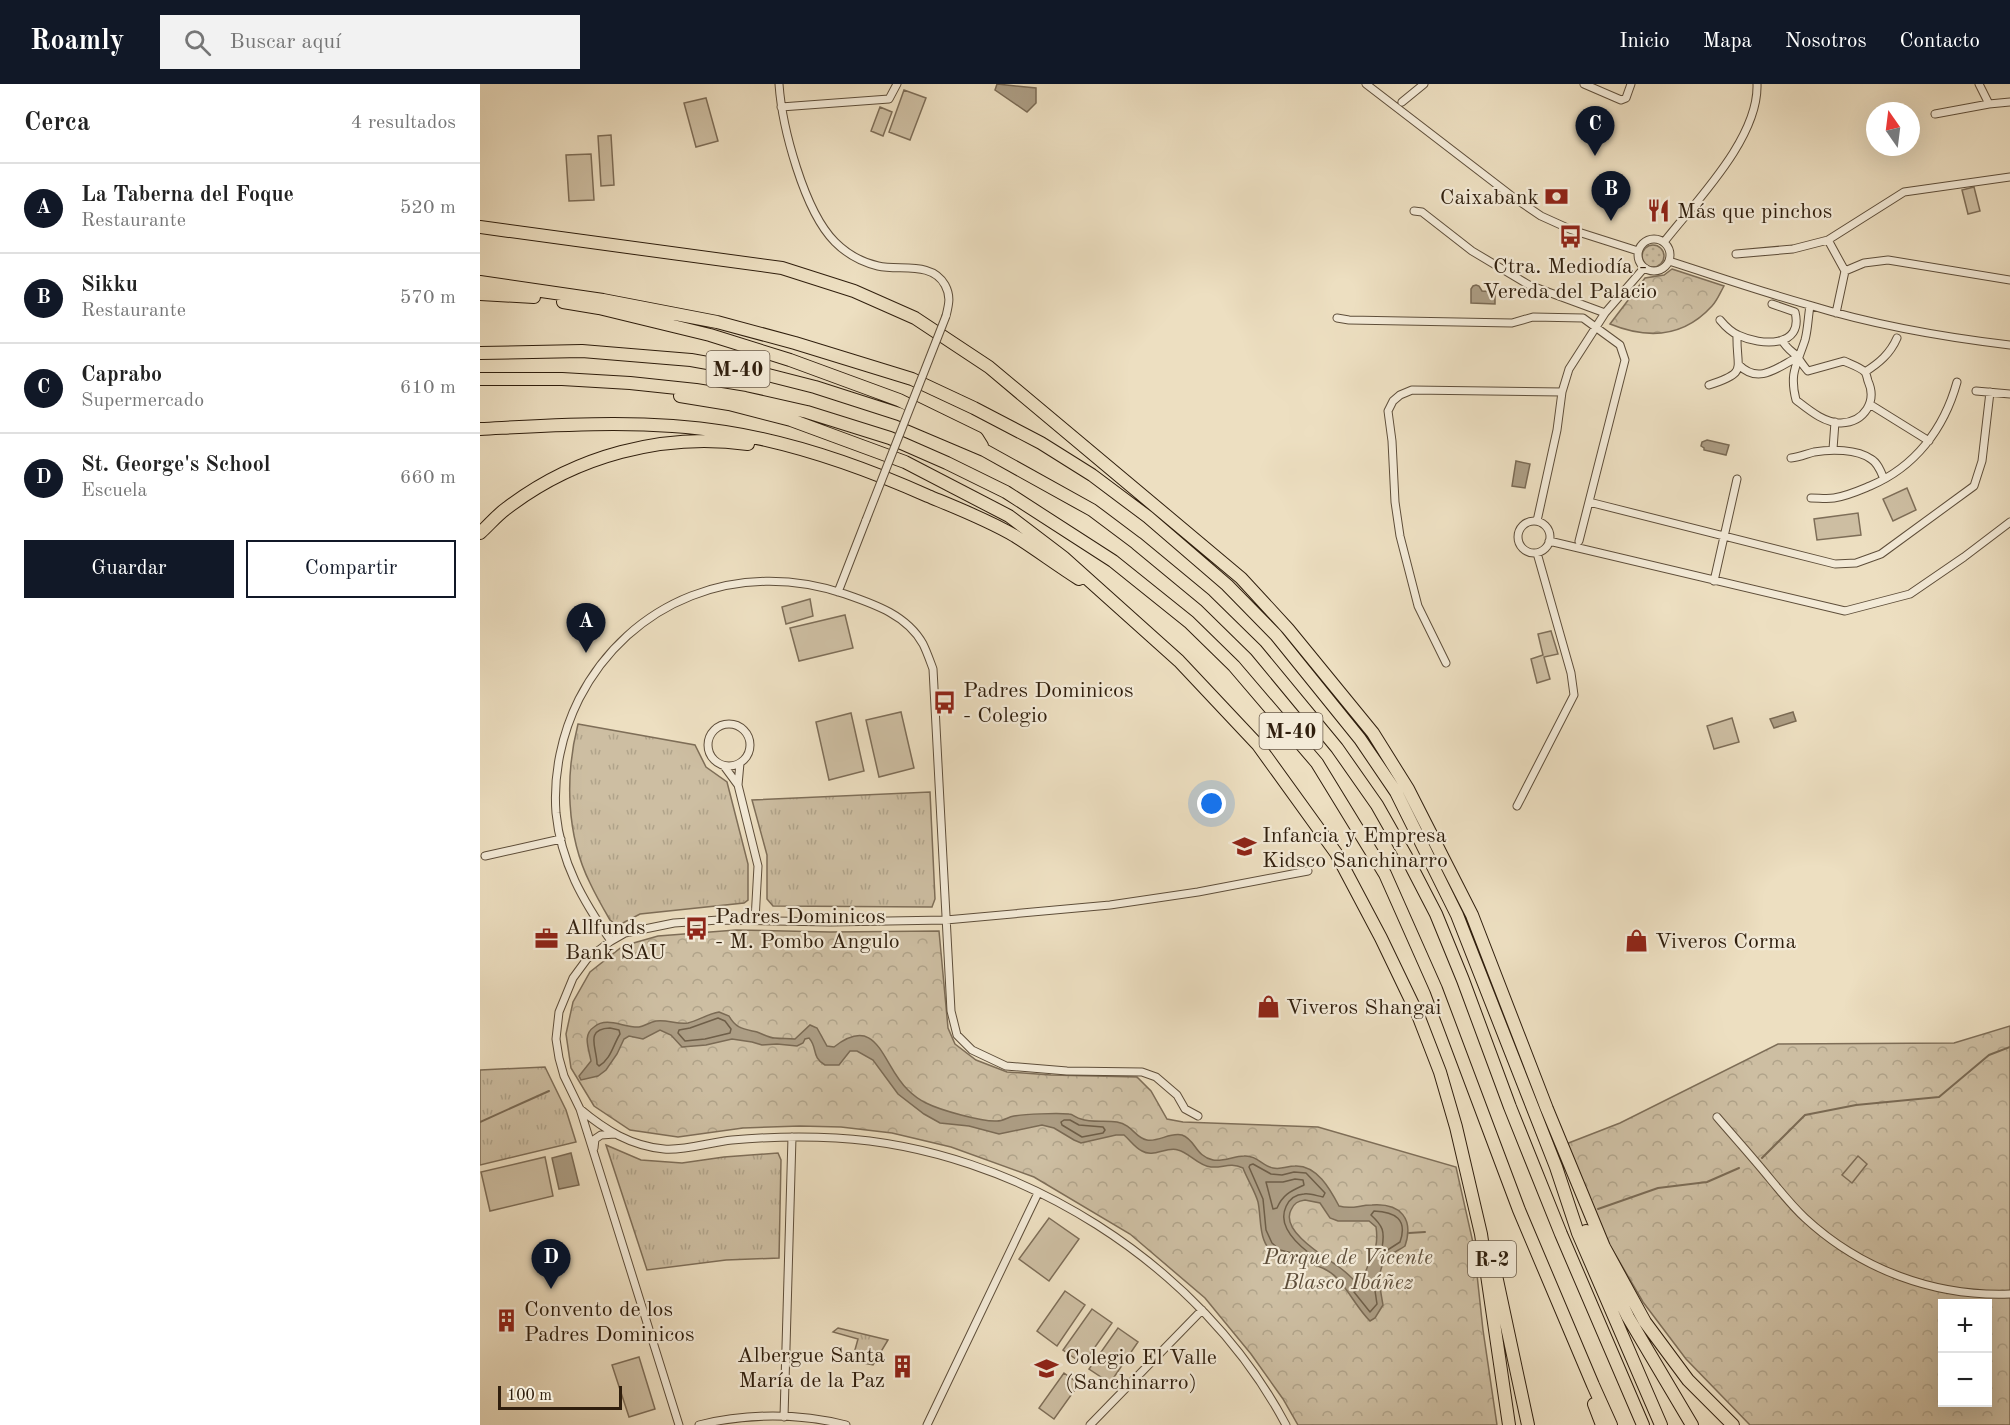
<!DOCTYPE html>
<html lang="es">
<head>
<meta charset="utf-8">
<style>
	:root { --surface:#fff; --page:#f2f2f2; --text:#222; --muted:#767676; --line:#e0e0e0; --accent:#111827 }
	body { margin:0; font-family:"Old Standard TT",serif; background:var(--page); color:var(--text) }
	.controls { position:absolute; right:18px; bottom:18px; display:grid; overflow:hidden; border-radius:0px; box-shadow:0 6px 24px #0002 }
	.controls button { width:54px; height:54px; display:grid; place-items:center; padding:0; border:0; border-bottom:2px solid var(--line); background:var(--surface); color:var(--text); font:30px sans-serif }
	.compass { position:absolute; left:1386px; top:18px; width:54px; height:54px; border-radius:50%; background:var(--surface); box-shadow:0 6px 24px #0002; rotate:346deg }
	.scale { position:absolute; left:18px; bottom:15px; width:124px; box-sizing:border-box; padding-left:6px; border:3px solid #2f1e0d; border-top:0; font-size:16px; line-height:21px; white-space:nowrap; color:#2f1e0d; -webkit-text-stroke:4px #f3ead7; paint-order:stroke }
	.you { position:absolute; left:732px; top:720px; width:21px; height:21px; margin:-15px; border:4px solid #fff; border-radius:50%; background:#1a73e8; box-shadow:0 0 0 9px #1a73e833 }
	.badge { display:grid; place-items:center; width:39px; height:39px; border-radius:50%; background:var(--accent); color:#fff; font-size:20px; font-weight:700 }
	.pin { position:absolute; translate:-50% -50px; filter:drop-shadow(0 2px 3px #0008) }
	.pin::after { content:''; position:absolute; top:32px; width:21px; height:18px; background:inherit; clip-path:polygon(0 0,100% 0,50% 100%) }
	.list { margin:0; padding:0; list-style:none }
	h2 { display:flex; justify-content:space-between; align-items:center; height:78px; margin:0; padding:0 24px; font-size:26px }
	h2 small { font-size:20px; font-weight:400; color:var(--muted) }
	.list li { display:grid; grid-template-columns:39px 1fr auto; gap:18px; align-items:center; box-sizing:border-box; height:90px; padding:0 24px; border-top:2px solid var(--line) }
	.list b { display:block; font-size:22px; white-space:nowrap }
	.list p { margin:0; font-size:20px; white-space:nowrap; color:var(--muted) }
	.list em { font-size:20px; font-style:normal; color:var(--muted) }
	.actions { display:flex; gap:12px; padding:18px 24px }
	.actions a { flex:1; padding:14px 0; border:2px solid var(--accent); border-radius:0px; text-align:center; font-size:21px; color:var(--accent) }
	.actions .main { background:var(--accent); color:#fff }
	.icon { flex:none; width:33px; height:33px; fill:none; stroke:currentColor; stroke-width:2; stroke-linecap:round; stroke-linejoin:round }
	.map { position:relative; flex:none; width:1530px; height:1341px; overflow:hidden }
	header { display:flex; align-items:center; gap:36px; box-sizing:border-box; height:84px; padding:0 30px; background:var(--accent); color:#fff }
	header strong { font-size:28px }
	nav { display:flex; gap:33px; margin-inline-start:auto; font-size:21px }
	.search { width:420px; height:54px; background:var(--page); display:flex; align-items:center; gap:15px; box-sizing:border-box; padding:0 21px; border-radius:0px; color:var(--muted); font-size:22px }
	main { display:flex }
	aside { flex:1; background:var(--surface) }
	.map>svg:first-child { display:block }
</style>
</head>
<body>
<header>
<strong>Roamly</strong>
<div class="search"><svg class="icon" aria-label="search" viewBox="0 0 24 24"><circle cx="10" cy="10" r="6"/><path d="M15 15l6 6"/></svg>Buscar aquí</div>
<nav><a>Inicio</a><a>Mapa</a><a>Nosotros</a><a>Contacto</a></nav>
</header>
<main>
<aside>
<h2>Cerca<small>4 resultados</small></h2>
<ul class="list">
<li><span class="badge">A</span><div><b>La Taberna del Foque</b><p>Restaurante</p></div><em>520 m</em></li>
<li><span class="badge">B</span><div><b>Sikku</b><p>Restaurante</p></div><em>570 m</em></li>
<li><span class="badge">C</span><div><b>Caprabo</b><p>Supermercado</p></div><em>610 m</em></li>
<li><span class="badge">D</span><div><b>St. George's School</b><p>Escuela</p></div><em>660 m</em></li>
</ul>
<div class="actions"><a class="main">Guardar</a><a>Compartir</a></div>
</aside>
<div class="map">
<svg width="1530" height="1341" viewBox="0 0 1530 1341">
	<defs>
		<pattern id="grass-tufts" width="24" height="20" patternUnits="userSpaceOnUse" patternTransform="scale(1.5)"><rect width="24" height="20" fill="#cdbea2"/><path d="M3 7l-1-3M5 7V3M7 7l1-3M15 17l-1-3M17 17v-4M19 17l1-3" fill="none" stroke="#b0a38a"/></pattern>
		<pattern id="park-crowns" width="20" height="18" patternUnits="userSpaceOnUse" patternTransform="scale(1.5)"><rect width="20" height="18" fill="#cdbea2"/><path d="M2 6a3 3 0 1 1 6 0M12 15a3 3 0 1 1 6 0" fill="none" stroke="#b0a38a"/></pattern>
		<pattern id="garden-dots" width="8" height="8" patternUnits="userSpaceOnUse" patternTransform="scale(1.5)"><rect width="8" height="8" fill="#cdbea2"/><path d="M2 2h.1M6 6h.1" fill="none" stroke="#b0a38a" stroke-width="1.8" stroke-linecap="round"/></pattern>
	</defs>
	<rect width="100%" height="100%" fill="#eddfc1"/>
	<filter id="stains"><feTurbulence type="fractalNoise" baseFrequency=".00333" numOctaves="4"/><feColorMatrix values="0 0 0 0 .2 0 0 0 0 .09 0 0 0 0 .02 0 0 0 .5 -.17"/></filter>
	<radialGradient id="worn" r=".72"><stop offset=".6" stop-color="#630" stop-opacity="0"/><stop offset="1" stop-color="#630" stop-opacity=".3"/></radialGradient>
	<path fill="url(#grass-tufts)" stroke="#7e6e58" stroke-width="1.5" d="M98,640L215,661L226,683L247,698L268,780V816L264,819L160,830L141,840L134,839L130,836C123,824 116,812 110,799C86,751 85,691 98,640Z
		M450,708L455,815L452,823L293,822L287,815V771L272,716Z
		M65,983L86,1026L96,1058L0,1081V986Z
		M126,1061L161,1076L202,1079L244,1073L298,1069L301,1076L299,1174L246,1176L167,1186Z
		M358,1244L408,1256L393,1281L374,1277L373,1273L378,1255L353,1248Z"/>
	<path fill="url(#park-crowns)" stroke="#7e6e58" stroke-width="1.5" fill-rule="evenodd" d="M1192,185L1244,202C1240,209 1237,217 1232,222C1203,254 1167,255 1130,240L1165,194L1184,191Z
		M256,846L350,848L459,847L468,944L475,960L496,976L527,988L571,991L657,993L671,1007L687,1035L703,1038L838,1043L976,1083L994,1163L1003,1246L1017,1341H818L803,1315L771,1270L725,1214L650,1150L554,1093L471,1063L412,1049L361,1043L320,1042L263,1044L198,1053L150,1046L114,1022L91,984L86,950L93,918L110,888L143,862L178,852Z
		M1530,942V1341H1270L1206,1275L1163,1218L1121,1146L1086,1060L1140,1039L1298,960L1474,959ZM1462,1220H1508V1318H1462Z"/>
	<path fill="url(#garden-dots)" stroke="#7e6e58" stroke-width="1.5" d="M1162 172a11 11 0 1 1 22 0a11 11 0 1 1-22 0Z"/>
	<path fill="#cdbea2" stroke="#7e6e58" stroke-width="1.5" d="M424,6L446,14L430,56L409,48Z
		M226,14L238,57L216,63L204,19Z
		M400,23L412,28L403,52L391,47Z
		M131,51L134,101L121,102L118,52Z
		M111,70L114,116L89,117L86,71Z
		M1494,103L1500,127L1488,130L1482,106Z
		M1427,404L1436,426L1413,437L1403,415Z
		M1378,429L1381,451L1337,456L1334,435Z
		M330,515L333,532L306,540L302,523Z
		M365,531L373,564L319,577L310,544Z
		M1071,547L1078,570L1064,573L1070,595L1057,599L1051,575L1063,571L1058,550Z
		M421,628L434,684L399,693L386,636Z
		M371,629L384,687L349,696L336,638Z
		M1252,634L1259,658L1234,665L1227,642Z
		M1378,1072L1387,1080L1372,1099L1362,1091Z
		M65,1073L73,1112L10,1127L1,1088Z
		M569,1134L599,1155L569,1197L539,1175Z
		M585,1207L605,1221L577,1262L557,1247Z
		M612,1225L632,1239L603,1280L583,1266Z
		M638,1244L658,1258L630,1299L609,1285Z
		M159,1273L175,1325L149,1333L132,1281Z
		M584,1289L599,1300L574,1335L559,1324Z"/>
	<path fill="#ac9d84" stroke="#7a6a54" stroke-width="1.5" fill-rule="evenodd" d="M517,0L556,4V19L547,28L515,6Z
		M996,201L999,202L1002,207L1015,208V220L991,219V205L993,202Z
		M1227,356L1249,361L1246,371L1224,366V364L1221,362L1222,358Z
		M1036,377L1050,380L1045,404L1032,402Z
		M1313,628L1316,637L1294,644L1290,635Z
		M239,928L249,932C256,945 264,945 277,948C283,950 289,954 295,954C302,955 308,954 315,955L330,941L337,944L347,962L354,963C399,928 402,982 428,1006C433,1011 440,1016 446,1019C460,1026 502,1038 517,1037C523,1037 528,1033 534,1032C545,1030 577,1029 589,1030C593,1030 596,1034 601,1035C612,1039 625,1036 637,1038C653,1041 655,1054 667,1056C679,1058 690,1048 702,1051C716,1056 715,1072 733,1076C743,1078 754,1072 764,1072C776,1071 783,1082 793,1084C801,1086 807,1082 815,1082C837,1081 850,1105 859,1122C873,1126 878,1121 892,1121C921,1119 934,1135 925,1162C921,1165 916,1167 912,1170C894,1183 900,1203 903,1221L895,1234L890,1237C876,1224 863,1195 848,1187C834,1178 814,1178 799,1172C777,1163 782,1136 778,1118C775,1107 767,1095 763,1084C749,1078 744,1084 731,1083C718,1082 710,1069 698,1066C687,1062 673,1074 662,1067C655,1064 650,1056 644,1051H636L601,1059L594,1056L574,1044L562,1041L519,1050L489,1042L460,1039L444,1030L418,1010L393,976L377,967H370L359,981H345C331,973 338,964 329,954L325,955L323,959L317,962L297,960L282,961L272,958L252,955L226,961L202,963L191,951L180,946L163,955L149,952L144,955L137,970L126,986L118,992L101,996L99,992L111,977C109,965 102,951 114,943C127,932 144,944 159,943C165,942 170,938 176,937C187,935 197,941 208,939C219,936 228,930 239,928ZM825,1116L840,1119L850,1134L858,1137H889L896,1143C900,1170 887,1175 883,1197L877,1199C871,1193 866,1188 859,1183C845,1173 800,1147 811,1126C814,1119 818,1117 825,1116Z
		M91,1069L99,1101L79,1105L72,1074Z"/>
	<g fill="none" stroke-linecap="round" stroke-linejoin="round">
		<path stroke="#6e5e48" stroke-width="1.5" d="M238,934L245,937L251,945L250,949L225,955L205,957L198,949L199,946L210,944Z
			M130,944L139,946L140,950C133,961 131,975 119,982L117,980C117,964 104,945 130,944Z
			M584,1036H590L599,1041L623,1043L625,1046L623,1049L602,1053L582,1041L581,1038Z
			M773,1080L791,1090L802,1091L814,1088L826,1089L845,1109L843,1113C837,1112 830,1109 824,1110C807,1111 799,1130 807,1145C812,1155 820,1162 829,1169L828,1173L800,1166L792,1159L786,1146L783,1115L769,1083L770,1081Z
			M815,1095L823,1096L824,1101C811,1107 803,1110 797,1124L793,1125L786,1098H803Z
			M894,1127C915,1128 928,1135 920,1158L906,1167L902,1164C905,1147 903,1142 891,1131Z
			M891,1198L894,1200L897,1220L890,1228L874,1208Z"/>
		<path stroke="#7a6a54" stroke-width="2" d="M0,1038L69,1007
			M1282,1074L1325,1031L1376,1021L1459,1013L1509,971L1530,963
			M1118,1125L1178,1104L1227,1098L1259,1084
			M929,1149L945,1148"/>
		<defs>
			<path id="street" d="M299,0C302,43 324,127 355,158C367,170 381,178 398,182C420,187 452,177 465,201C471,212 469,220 466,232
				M886,0L1033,113L1061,132L1092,146L1158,167
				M1104,0L1141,16L1146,14L1151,0
				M1499,0L1509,20L1530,18
				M922,18L944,0
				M301,23L409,15L417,0
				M1455,30L1509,20
				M934,127L942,128L992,167L1049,201L1125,229
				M1158 171a16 16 0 1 1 32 0a16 16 0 1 1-32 0Z
				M1348,156L1365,187
				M1184,158C1216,117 1279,54 1277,0
				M1256,170L1313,165L1348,156L1424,108L1530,93
				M1189,177C1236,192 1282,208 1329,221C1394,241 1462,253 1530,261
				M1356,229L1365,187L1384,179L1408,176L1530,196
				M857,234L869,236L1032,239L1053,233L1103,234L1140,261L1145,276L1099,457
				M1240,236C1245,242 1251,248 1258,251C1281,262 1324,264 1315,228L1292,220
				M1302,256C1306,264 1310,266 1316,271C1320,276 1323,282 1328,287L1364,277C1370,280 1380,283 1385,288C1387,291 1387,294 1388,297C1397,317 1385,338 1361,339C1344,339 1329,326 1316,316C1309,288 1317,281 1325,256C1328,245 1328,233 1330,222
				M1259,281C1279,301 1298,283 1318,273
				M1385,288C1399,279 1410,270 1417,254
				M1229,301C1269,288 1256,286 1257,251
				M1496,307L1530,310
				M1391,321L1449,357
				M1353,365L1355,338
				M1311,374C1320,373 1326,370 1334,368C1351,365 1377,365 1391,375C1398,379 1401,388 1404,395
				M1331,414C1339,414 1347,415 1354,414C1367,412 1378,407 1390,402C1435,383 1464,345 1477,298
				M1109,418L1355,480L1376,479L1401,470L1494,402L1502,377L1510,308
				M1057,437L1077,346L1082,308L1089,285L1125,229L1164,184
				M1038 453a16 16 0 1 1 32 0a16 16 0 1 1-32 0Z
				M1069,457L1365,527L1430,510L1484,473L1530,438
				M1234,497L1257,395
				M358,508L386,436
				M966,579L938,522L920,452L915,418L912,357L908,327L913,317L920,311L932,306L1082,308
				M228 661a21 21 0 1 1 42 0a21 21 0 1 1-42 0Z
				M260,679L258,701L278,782L275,836
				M244,682L258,701
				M1037,722L1094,611L1091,589L1057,469
				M5,772L81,755
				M131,857C103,817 81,779 76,729C73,690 82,649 99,615C150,516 259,474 365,510C394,520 427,531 443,560C447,568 450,577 453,585L471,927L477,951L492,966L526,982L587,987L662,988L676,993L697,1011L705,1025L718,1032
				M100,1025C125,1046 151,1062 184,1065C204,1067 231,1058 252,1056C286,1053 321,1052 356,1054C537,1064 721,1180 806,1341
				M1237,1033C1255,1054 1274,1075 1291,1096C1302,1109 1312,1122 1325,1134C1380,1185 1454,1213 1530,1210
				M114,1064L115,1055L121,1051L135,1050
				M304,1333L312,1053
				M199,1341L100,1025L84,992L79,974L76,955L79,928L93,894L107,875L131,857L145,849L194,839L239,836L351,838L466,836L630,821L718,808L828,787
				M219,1341C267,1329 319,1329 366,1341
				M447,1341L558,1109
				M610,1341L722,1226"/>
			<path id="highway" d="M0,143L302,184L374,207L435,234L509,283L761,494L808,545L893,649L928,705L992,831L1067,1025L1124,1163L1165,1238L1208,1296L1253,1341
				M0,198L123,216L237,238L315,259L432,295L494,324L561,359L612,391L668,433L747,501L796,551L880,655L916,708L977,831L1076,1083L1098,1149L1181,1341
				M0,210L54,213
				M83,218L119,224L230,251L310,276L419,316L497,354L502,362
				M0,269L102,267L211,276L272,287L335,303L419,330L504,366L612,426L656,459L725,516L776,566L857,664L897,721L927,774L956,830L983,896L1030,1023L1081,1150L1163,1341
				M0,295H82L150,299L216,306L265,314L327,328L410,354L467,379L526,408L633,477L709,538L754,582L837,679L905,790L956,905L1039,1126L1113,1301L1131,1341
				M200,312L249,320L311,336L425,378L529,432L583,473L699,577L778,661L856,769L901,854L938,931L960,988L976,1043L1001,1150L1029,1341
				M0,345C81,341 164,335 245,348C316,359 383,383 448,412C477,424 508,436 535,452C557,466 577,481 599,495
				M0,449C9,441 17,431 27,424C95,372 183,348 268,360
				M1106,1147L1148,1233L1212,1341
				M1011,1168L1048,1341
				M1114,1320L1122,1341"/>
		</defs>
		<use href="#street" stroke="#5e4e3a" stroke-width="9"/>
		<use href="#highway" stroke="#2f1e0d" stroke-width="14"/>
		<use href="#street" stroke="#f3ead7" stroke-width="7"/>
		<use href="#highway" stroke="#eddfc1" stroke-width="12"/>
		<defs>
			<path id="street-bridge" d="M386,436L466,232"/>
		</defs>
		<use href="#street-bridge" stroke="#5e4e3a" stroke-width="9" stroke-linecap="butt"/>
		<use href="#street-bridge" stroke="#f3ead7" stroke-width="7"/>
	</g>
	<defs>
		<symbol id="bank-bare" viewBox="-9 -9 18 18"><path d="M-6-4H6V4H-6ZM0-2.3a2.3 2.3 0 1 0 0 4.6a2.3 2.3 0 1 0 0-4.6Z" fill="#8f2418" stroke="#f3ead7" stroke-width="2.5" paint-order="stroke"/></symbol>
		<symbol id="restaurant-bare" viewBox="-9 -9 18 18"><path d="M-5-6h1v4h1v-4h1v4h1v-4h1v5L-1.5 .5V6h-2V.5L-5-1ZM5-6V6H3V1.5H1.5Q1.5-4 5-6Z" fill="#8f2418" stroke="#f3ead7" stroke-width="2.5" paint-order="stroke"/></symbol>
		<symbol id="bus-bare" viewBox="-9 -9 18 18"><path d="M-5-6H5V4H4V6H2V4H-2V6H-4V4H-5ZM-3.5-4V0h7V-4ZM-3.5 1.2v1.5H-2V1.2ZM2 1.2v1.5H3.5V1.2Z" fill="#8f2418" stroke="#f3ead7" stroke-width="2.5" paint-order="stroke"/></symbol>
		<symbol id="school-bare" viewBox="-9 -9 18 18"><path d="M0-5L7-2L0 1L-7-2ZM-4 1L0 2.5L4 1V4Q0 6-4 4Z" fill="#8f2418" stroke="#f3ead7" stroke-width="2.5" paint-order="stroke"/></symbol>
		<symbol id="office-bare" viewBox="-9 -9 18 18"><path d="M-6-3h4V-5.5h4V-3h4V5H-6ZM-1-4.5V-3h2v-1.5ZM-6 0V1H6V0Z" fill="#8f2418" stroke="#f3ead7" stroke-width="2.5" paint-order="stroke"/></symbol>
		<symbol id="shop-bare" viewBox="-9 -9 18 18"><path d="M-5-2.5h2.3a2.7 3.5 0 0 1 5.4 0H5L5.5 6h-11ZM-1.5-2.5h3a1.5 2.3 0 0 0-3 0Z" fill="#8f2418" stroke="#f3ead7" stroke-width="2.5" paint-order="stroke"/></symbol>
		<symbol id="building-bare" viewBox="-9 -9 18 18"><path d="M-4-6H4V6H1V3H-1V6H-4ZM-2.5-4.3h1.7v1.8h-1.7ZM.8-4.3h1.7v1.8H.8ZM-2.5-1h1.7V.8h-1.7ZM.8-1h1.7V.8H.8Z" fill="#8f2418" stroke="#f3ead7" stroke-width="2.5" paint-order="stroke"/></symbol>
	</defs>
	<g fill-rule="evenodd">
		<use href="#bank-bare" x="1060" y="96" width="33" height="33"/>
		<use href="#restaurant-bare" x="1162" y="110" width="33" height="33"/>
		<use href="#bus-bare" x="1074" y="136" width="33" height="33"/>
		<use href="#bus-bare" x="448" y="602" width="33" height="33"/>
		<use href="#school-bare" x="748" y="746" width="33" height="33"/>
		<use href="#bus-bare" x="200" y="828" width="33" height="33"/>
		<use href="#office-bare" x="50" y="838" width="33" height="33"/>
		<use href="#shop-bare" x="1140" y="840" width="33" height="33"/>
		<use href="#shop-bare" x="772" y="906" width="33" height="33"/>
		<use href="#building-bare" x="10" y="1220" width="33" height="33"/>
		<use href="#building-bare" x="406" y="1266" width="33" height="33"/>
		<use href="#school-bare" x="550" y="1268" width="33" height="33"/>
	</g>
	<g text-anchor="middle" stroke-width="4.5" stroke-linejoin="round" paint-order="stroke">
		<g fill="#f3ead7" stroke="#6a5b4a" stroke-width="1.5">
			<rect x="226.5" y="267" width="63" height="36" rx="4.5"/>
			<rect x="779.5" y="629" width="63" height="36" rx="4.5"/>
			<rect x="988" y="1157" width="48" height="36" rx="4.5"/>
		</g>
		<g font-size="21" font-weight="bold" fill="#2f1e0d">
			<text x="258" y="292">M-40</text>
			<text x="811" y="654">M-40</text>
			<text x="1012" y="1182">R-2</text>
		</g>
		<g font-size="22" fill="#2f1e0d" stroke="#f3ead7" text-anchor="start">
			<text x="1059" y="120" text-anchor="end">Caixabank</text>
			<text x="1197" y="134">Más que pinchos</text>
			<text x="1090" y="189" text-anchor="middle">Ctra. Mediodía -<tspan x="1090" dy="25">Vereda del Palacio</tspan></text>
			<text x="483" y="613">Padres Dominicos<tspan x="483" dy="25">- Colegio</tspan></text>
			<text x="782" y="758">Infancia y Empresa<tspan x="782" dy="25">Kidsco Sanchinarro</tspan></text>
			<text x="235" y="839">Padres Dominicos<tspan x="235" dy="25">- M. Pombo Angulo</tspan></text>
			<text x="85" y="850">Allfunds<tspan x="85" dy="25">Bank SAU</tspan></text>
			<text x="1175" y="864">Viveros Corma</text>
			<text x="806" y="930">Viveros Shangai</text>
			<text x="44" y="1232">Convento de los<tspan x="44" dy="25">Padres Dominicos</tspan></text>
			<text x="405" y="1278" text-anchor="end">Albergue Santa<tspan x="405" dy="25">María de la Paz</tspan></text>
			<text x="585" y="1280">Colegio El Valle<tspan x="585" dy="25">(Sanchinarro)</tspan></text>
		</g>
		<g font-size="22" font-style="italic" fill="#5e4e3a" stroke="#f3ead7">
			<text x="868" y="1180">Parque de Vicente<tspan x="868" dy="25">Blasco Ibáñez</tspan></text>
		</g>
	</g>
	<rect width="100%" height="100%" filter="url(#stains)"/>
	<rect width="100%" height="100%" fill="url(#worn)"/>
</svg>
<div class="controls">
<button>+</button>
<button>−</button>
</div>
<svg class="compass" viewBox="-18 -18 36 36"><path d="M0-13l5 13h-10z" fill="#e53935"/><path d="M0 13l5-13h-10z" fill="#767676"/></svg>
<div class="scale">100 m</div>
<div class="you"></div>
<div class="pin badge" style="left:106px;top:569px">A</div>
<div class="pin badge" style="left:1131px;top:137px">B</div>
<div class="pin badge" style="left:1115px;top:72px">C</div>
<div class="pin badge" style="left:71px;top:1205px">D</div>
</div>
</main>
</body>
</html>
